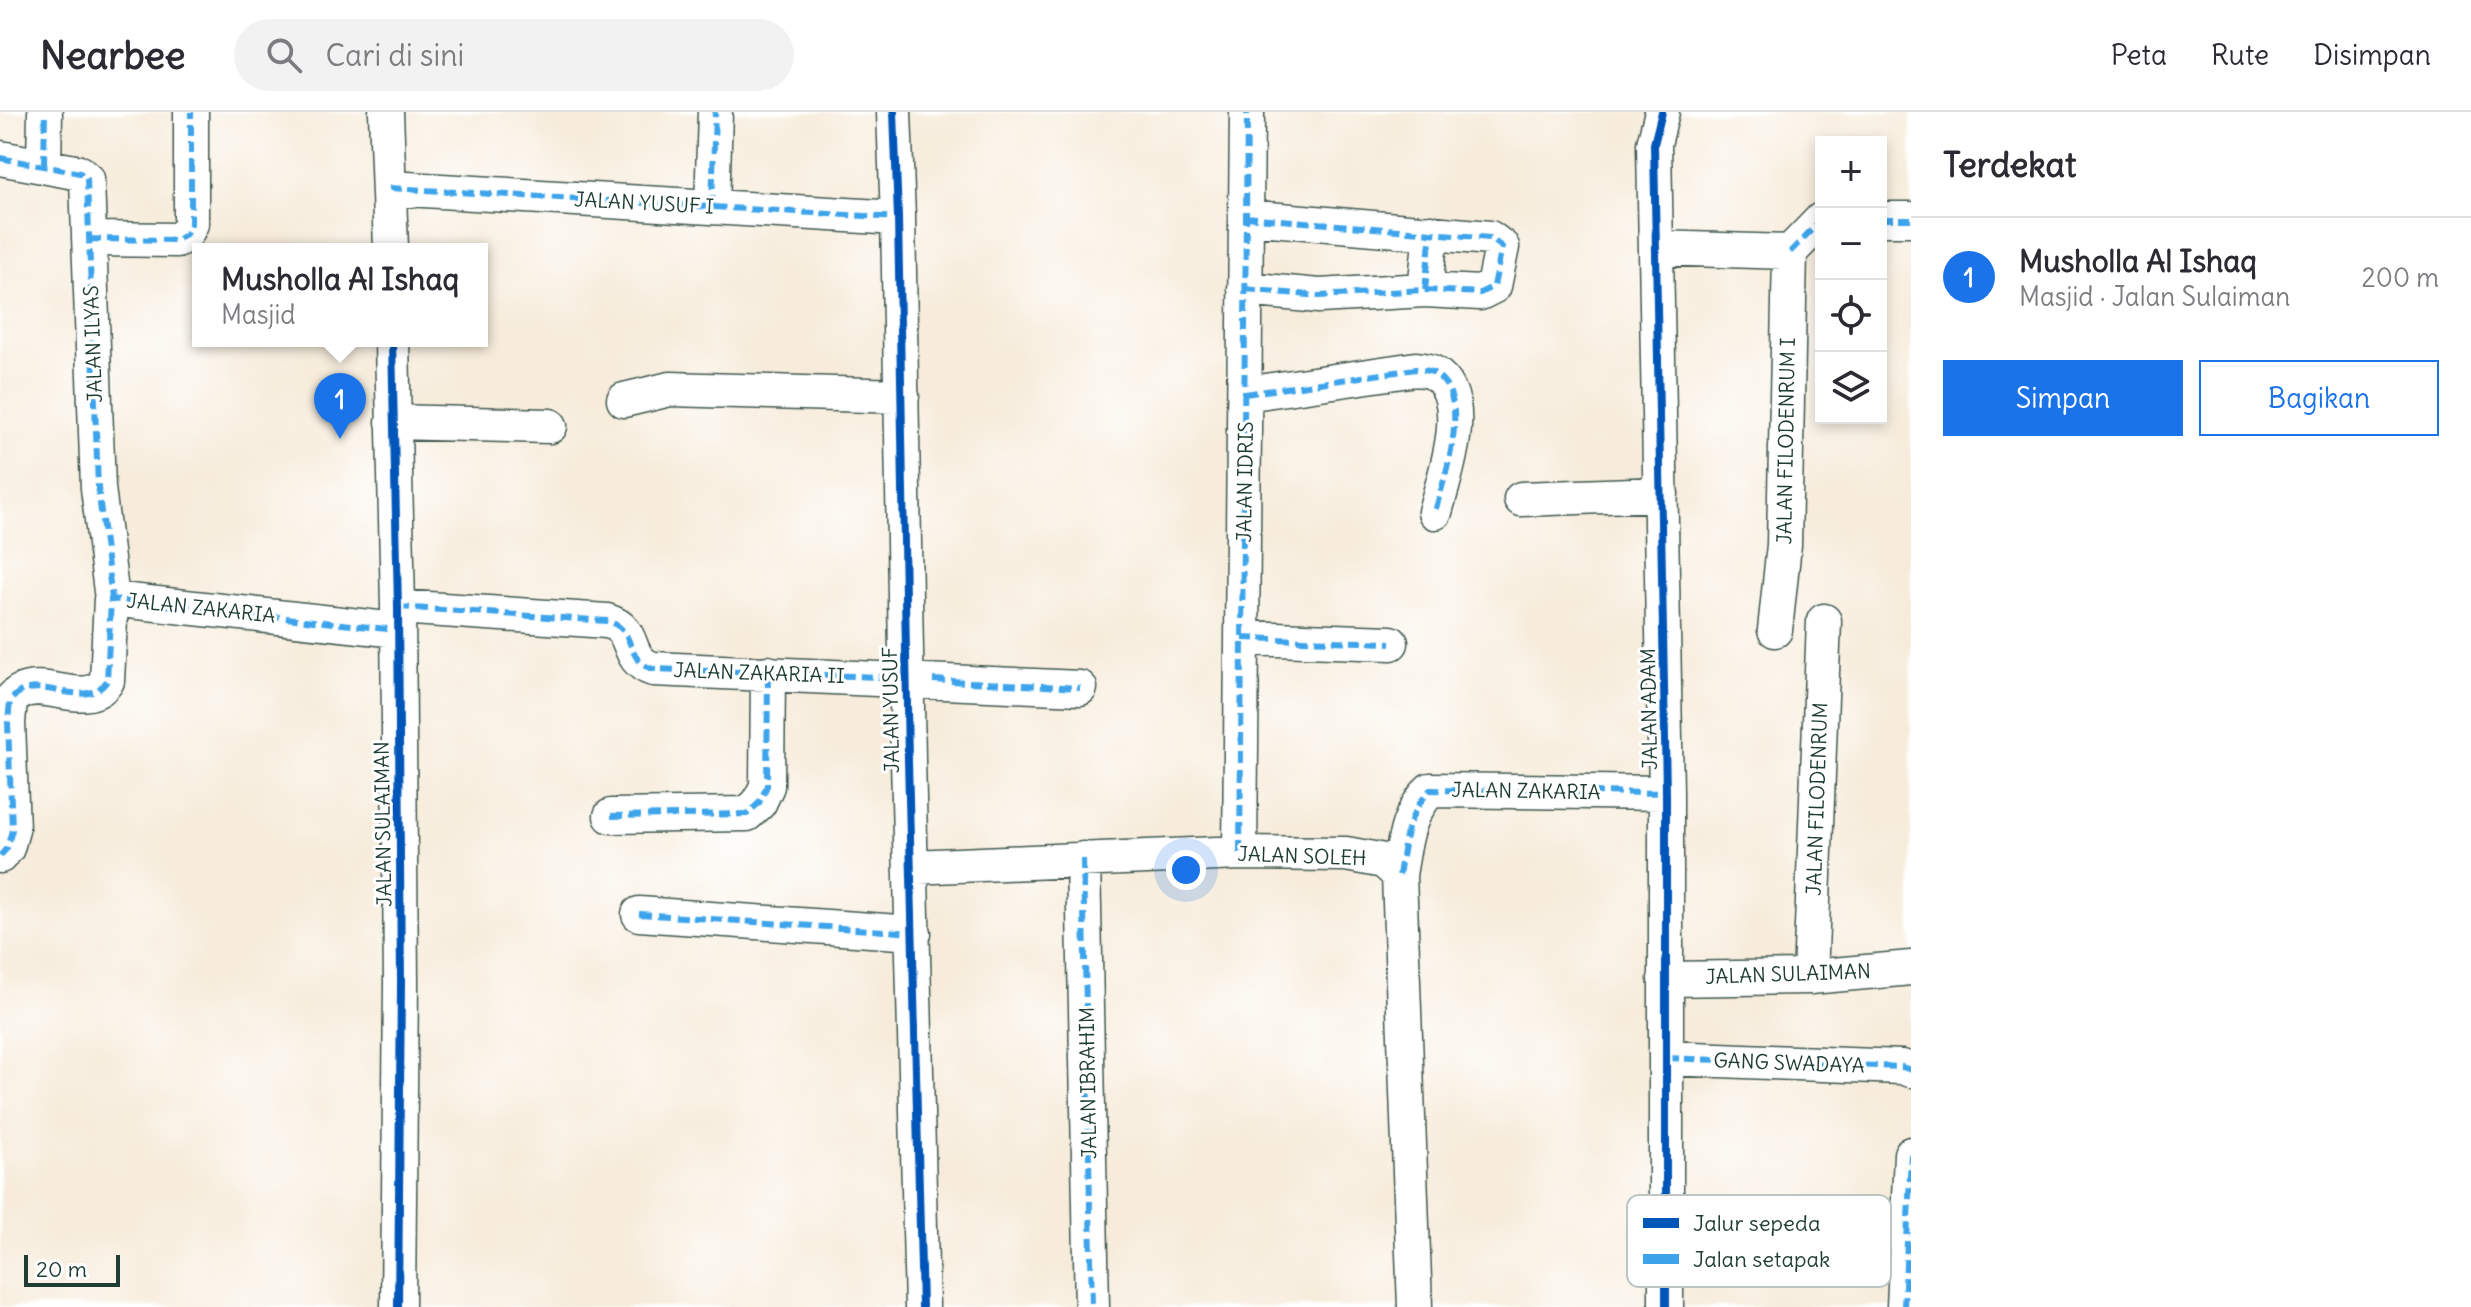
<!DOCTYPE html>
<html lang="id">
<head>
<meta charset="utf-8">
<style>
	:root { --surface:#fff; --page:#f2f2f3; --text:#2b2b33; --muted:#7c7c81; --line:#e1e1e2; --accent:#1a73e8 }
	body { margin:0; font-family:Delius,sans-serif; background:var(--page); color:var(--text) }
	.controls { position:absolute; right:24px; top:24px; display:grid; overflow:hidden; border-radius:0px; box-shadow:0 4px 12px #0003 }
	.controls button { width:72px; height:72px; display:grid; place-items:center; padding:0; border:0; border-bottom:2px solid var(--line); background:var(--surface); color:var(--text); font:40px sans-serif }
	.scale { position:absolute; left:24px; bottom:20px; width:96px; box-sizing:border-box; padding-left:8px; border:4px solid #1f3d34; border-top:0; font-size:22px; line-height:28px; white-space:nowrap; color:#1f3d34; -webkit-text-stroke:6px #fff; paint-order:stroke }
	.you { position:absolute; left:1186px; top:758px; width:28px; height:28px; margin:-20px; border:6px solid #fff; border-radius:50%; background:#1a73e8; box-shadow:0 0 0 12px #1a73e833 }
	.badge { display:grid; place-items:center; width:52px; height:52px; border-radius:50%; background:var(--accent); color:#fff; font-size:26px; font-weight:700 }
	.pin { position:absolute; translate:-50% -66px; filter:drop-shadow(0 2px 4px #0008) }
	.pin::after { content:''; position:absolute; top:42px; width:28px; height:24px; background:inherit; clip-path:polygon(0 0,100% 0,50% 100%) }
	.popup { position:absolute; left:192px; top:131px; width:296px; height:104px; box-sizing:border-box; display:grid; place-content:center; border-radius:0px; background:var(--surface); filter:drop-shadow(0 2px 6px #0005); font-size:26px; white-space:nowrap; color:var(--muted) }
	.popup b { font-size:30px; color:var(--text) }
	.popup::after { content:''; position:absolute; left:50%; top:100%; margin-left:-16px; border:16px solid transparent; border-top-color:var(--surface) }
	.list { margin:0; padding:0; list-style:none }
	h2 { display:flex; justify-content:space-between; align-items:center; height:104px; margin:0; padding:0 32px; font-size:34px }
	h2 small { font-size:26px; font-weight:400; color:var(--muted) }
	.list li { display:grid; grid-template-columns:52px 1fr auto; gap:24px; align-items:center; box-sizing:border-box; height:120px; padding:0 32px; border-top:2px solid var(--line) }
	.list b { display:block; font-size:30px; white-space:nowrap }
	.list p { margin:0; font-size:26px; white-space:nowrap; color:var(--muted) }
	.list em { font-size:26px; font-style:normal; color:var(--muted) }
	.actions { display:flex; gap:16px; padding:24px 32px }
	.actions a { flex:1; padding:18px 0; border:2px solid var(--accent); border-radius:0px; text-align:center; font-size:28px; color:var(--accent) }
	.actions .main { background:var(--accent); color:#fff }
	.icon { flex:none; width:44px; height:44px; fill:none; stroke:currentColor; stroke-width:2; stroke-linecap:round; stroke-linejoin:round }
	.map { position:relative; flex:none; width:1911px; height:1195px; overflow:hidden }
	header { display:flex; align-items:center; gap:48px; box-sizing:border-box; height:112px; padding:0 40px; background:var(--surface); border-bottom:2px solid var(--line) }
	header strong { font-size:38px }
	nav { display:flex; gap:44px; margin-inline-start:auto; font-size:28px }
	.search { width:560px; height:72px; background:var(--page); display:flex; align-items:center; gap:20px; box-sizing:border-box; padding:0 28px; border-radius:44px; color:var(--muted); font-size:30px }
	main { display:flex }
	aside { flex:1; background:var(--surface) }
	.map>svg:first-child { display:block }
</style>
</head>
<body>
<header>
<strong>Nearbee</strong>
<div class="search"><svg class="icon" aria-label="search" viewBox="0 0 24 24"><circle cx="10" cy="10" r="6"/><path d="M15 15l6 6"/></svg>Cari di sini</div>
<nav><a>Peta</a><a>Rute</a><a>Disimpan</a></nav>
</header>
<main>
<div class="map">
<svg width="1911" height="1195" viewBox="0 0 1911 1195">
	<rect width="100%" height="100%" fill="#fff"/>
	<filter id="ink" filterUnits="userSpaceOnUse"><feTurbulence type="fractalNoise" baseFrequency=".0125" numOctaves="2"/><feDisplacementMap in="SourceGraphic" scale="16" xChannelSelector="R" yChannelSelector="G"/><feConvolveMatrix kernelMatrix="1 2 1 2 8 2 1 2 1" color-interpolation-filters="sRGB"/></filter>
	<filter id="wash" filterUnits="userSpaceOnUse"><feTurbulence type="fractalNoise" baseFrequency=".006" numOctaves="4" result="noise"/><feDisplacementMap in="SourceGraphic" scale="32" xChannelSelector="R" yChannelSelector="G"/><feGaussianBlur stdDeviation="1.8" result="paint"/><feColorMatrix in="noise" values="0 0 0 0 0 0 0 0 0 0 0 0 0 0 0 0 0 1.4 0 .05"/><feComposite in="paint" operator="in"/></filter>
	<g filter="url(#wash)">
		<rect width="100%" height="100%" fill="#f7ecdb"/>
	</g>
	<g filter="url(#ink)">
		<g fill="none" stroke-linecap="round" stroke-linejoin="round">
			<defs>
				<path id="minor" d="M386,0L391,137
					M894,0L898,106L908,648L922,1195
					M1662,0L1654,32L1666,681V1195
					M0,46L80,61L87,67L98,376L112,487
					M44,53L45,0
					M390,76L898,106
					M712,95L715,0
					M1881,107H1911
					M89,127L177,128L186,122L191,112V0
					M1656,136L1790,140
					M1245,177L1319,184L1425,178L1480,181L1494,174L1502,135L1490,126L1246,105
					M1425,178L1431,120
					M392,229L398,495L401,871L398,1195
					M1245,282L1416,257C1422,258 1429,258 1434,261C1474,286 1444,365 1435,400
					M624,288L670,277L902,284
					M393,310L550,314
					M1521,387L1661,382
					M398,495L607,509C639,518 622,547 653,557L1080,576
					M1775,518L1784,433L1790,140L1821,108
					M1243,526L1391,531
					M611,704L747,702L759,691L767,674L768,561
					M1240,741L1247,0
					M0,744L7,736L12,718L8,610L10,589C13,586 16,582 20,580C46,566 87,598 107,569L111,487L397,518
					M1083,747L1092,1195
					M912,755L1240,741L1346,742L1384,749L1399,763
					M639,802L914,821
					M1810,865L1824,509
					M1665,867L1810,865L1911,856
					M1667,946L1902,955L1911,958
					M1415,1195L1399,763C1405,728 1406,705 1430,678L1666,681
					M1904,1195L1911,1042"/>
			</defs>
			<use href="#minor" stroke="#3f574d" stroke-width="37"/>
			<use href="#minor" stroke="#fff" stroke-width="34"/>
			<path stroke="#3da4eb" stroke-width="6" stroke-dasharray="12 6" stroke-linecap="butt" d="M0,46L80,61L87,67L98,376L112,487
				M44,53L45,0
				M390,76L898,106
				M712,95L715,0
				M1881,107H1911
				M89,127L177,128L186,122L191,112V0
				M1790,140L1821,108
				M1245,177L1319,184L1425,178L1480,181L1494,174L1502,135L1490,126L1246,105
				M1425,178L1431,120
				M1245,282L1416,257C1422,258 1429,258 1434,261C1474,286 1444,365 1435,400
				M398,495L607,509C639,518 622,547 653,557L907,566
				M1243,526L1391,531
				M933,568L1080,576
				M611,704L747,702L759,691L767,674L768,561
				M1240,741L1247,0
				M0,744L7,736L12,718L8,610L10,589C13,586 16,582 20,580C46,566 87,598 107,569L111,487L397,518
				M1083,747L1092,1195
				M1399,763C1405,728 1406,705 1430,678L1666,681
				M639,802L914,821
				M1667,946L1902,955L1911,958
				M1904,1195L1911,1042"/>
			<defs>
				<path id="cycleway" d="M894,0L898,106L908,648L922,1195
					M1662,0L1654,32L1666,681V1195
					M392,229L398,495L401,871L398,1195"/>
			</defs>
			<use href="#cycleway" stroke="#fff" stroke-width="13"/>
			<use href="#cycleway" stroke="#0057b8" stroke-width="8"/>
		</g>
	</g>
	<g text-anchor="middle" stroke-width="6" stroke-linejoin="round" paint-order="stroke">
		<g font-size="20" fill="#1f3d34" stroke="#fff">
			<text transform="translate(644 91) rotate(3)" y="7">JALAN YUSUF I</text>
			<text transform="translate(93 232) rotate(-92)" y="7">JALAN ILYAS</text>
			<text transform="translate(1786 329) rotate(-89)" y="7">JALAN FILODENRUM I</text>
			<text transform="translate(1245 370) rotate(-89)" y="7">JALAN IDRIS</text>
			<text transform="translate(201 496) rotate(6)" y="7">JALAN ZAKARIA</text>
			<text transform="translate(759 561) rotate(2)" y="7">JALAN ZAKARIA II</text>
			<text transform="translate(1649 597) rotate(-91)" y="7">JALAN ADAM</text>
			<text transform="translate(891 598) rotate(-91)" y="7">JALAN YUSUF</text>
			<text transform="translate(1526 679) rotate(1)" y="7">JALAN ZAKARIA</text>
			<text transform="translate(1817 687) rotate(-88)" y="7">JALAN FILODENRUM</text>
			<text transform="translate(383 712) rotate(-91)" y="7">JALAN SULAIMAN</text>
			<text transform="translate(1302 744) rotate(2)" y="7">JALAN SOLEH</text>
			<text transform="translate(1788 862) rotate(-2)" y="7">JALAN SULAIMAN</text>
			<text transform="translate(1789 951) rotate(2)" y="7">GANG SWADAYA</text>
			<text transform="translate(1088 971) rotate(-91)" y="7">JALAN IBRAHIM</text>
		</g>
	</g>
	<rect x="1627" y="1083" width="264" height="92" rx="12" fill="#fff" stroke="#bcc5c2" stroke-width="2"/>
	<rect x="1643" y="1106" width="36" height="10" fill="#0057b8"/>
	<rect x="1643" y="1142" width="36" height="10" fill="#3da4eb"/>
	<g font-size="22" fill="#1f3d34">
		<text x="1693" y="1119">Jalur sepeda</text>
		<text x="1693" y="1155">Jalan setapak</text>
	</g>
</svg>
<div class="controls">
<button>+</button>
<button>−</button>
<button><svg class="icon" aria-label="locate" viewBox="0 0 24 24"><circle cx="12" cy="12" r="6"/><path d="M12 2v4M12 18v4M2 12h4M18 12h4"/></svg></button>
<button><svg class="icon" aria-label="layers" viewBox="0 0 24 24"><path d="M12 4l9 5-9 5-9-5zM3 14l9 5 9-5"/></svg></button>
</div>
<div class="scale">20 m</div>
<div class="you"></div>
<div class="pin badge" style="left:340px;top:327px">1</div>
<div class="popup"><b>Musholla Al Ishaq</b>Masjid</div>
</div>
<aside>
<h2>Terdekat<small></small></h2>
<ul class="list">
<li><span class="badge">1</span><div><b>Musholla Al Ishaq</b><p>Masjid · Jalan Sulaiman</p></div><em>200 m</em></li>
</ul>
<div class="actions"><a class="main">Simpan</a><a>Bagikan</a></div>
</aside>
</main>
</body>
</html>
